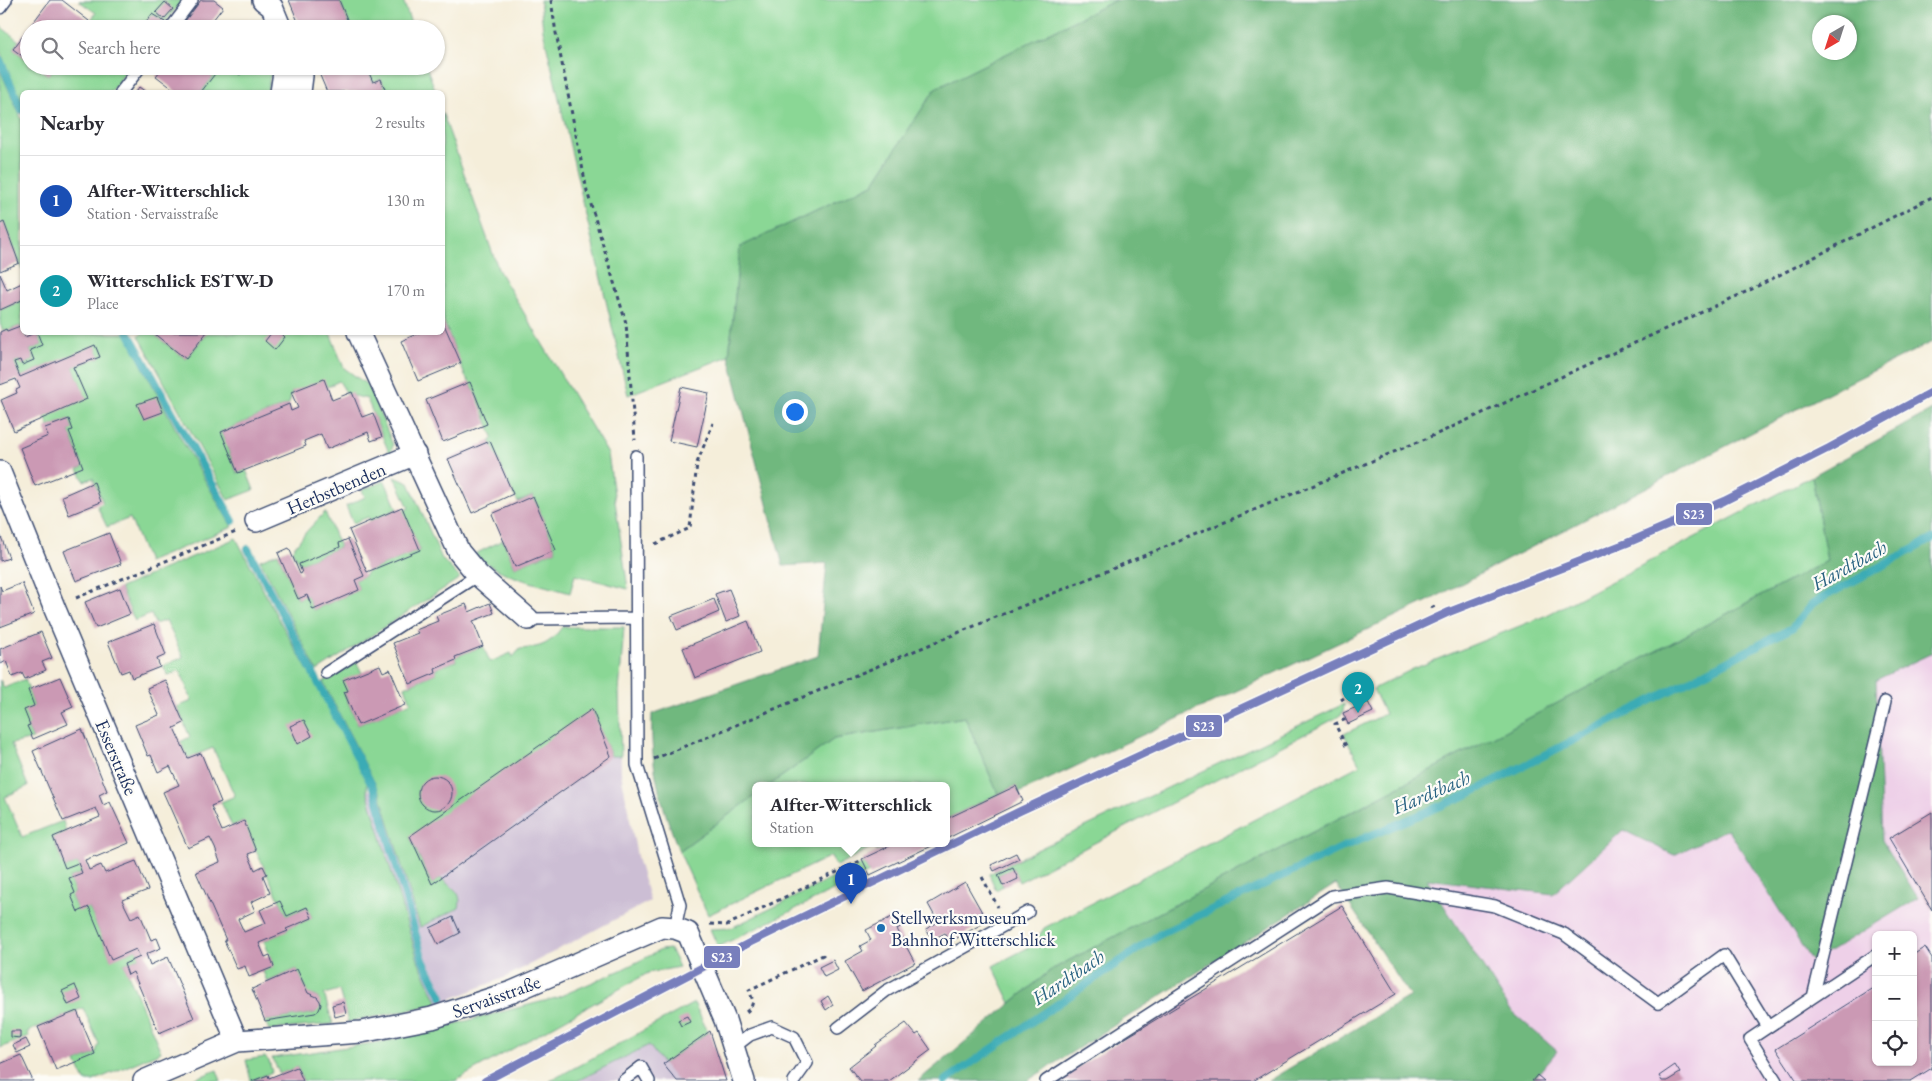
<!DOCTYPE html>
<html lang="en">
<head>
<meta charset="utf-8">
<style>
	:root { --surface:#fff; --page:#f2f2f3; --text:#2b2b33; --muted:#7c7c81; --line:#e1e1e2; --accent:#7c3aed }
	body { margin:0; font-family:"EB Garamond",serif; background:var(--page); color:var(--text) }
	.controls { position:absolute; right:15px; bottom:15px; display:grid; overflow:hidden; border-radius:8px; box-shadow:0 1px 4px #0004 }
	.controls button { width:45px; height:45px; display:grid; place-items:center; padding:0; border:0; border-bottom:1px solid var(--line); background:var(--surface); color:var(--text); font:25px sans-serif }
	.compass { position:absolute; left:1812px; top:15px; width:45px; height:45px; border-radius:50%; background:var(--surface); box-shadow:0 1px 4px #0004; rotate:219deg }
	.you { position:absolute; left:794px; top:411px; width:18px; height:18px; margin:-12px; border:4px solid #fff; border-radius:50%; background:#1a73e8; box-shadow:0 0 0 8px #1a73e833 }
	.badge { display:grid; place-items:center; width:32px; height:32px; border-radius:50%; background:var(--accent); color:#fff; font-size:16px; font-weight:700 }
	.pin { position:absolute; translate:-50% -41px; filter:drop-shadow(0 1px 2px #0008) }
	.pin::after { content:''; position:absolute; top:26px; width:18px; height:15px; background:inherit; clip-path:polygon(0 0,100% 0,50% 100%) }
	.popup { position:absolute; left:752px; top:782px; width:198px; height:65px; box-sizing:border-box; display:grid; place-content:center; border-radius:8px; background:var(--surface); filter:drop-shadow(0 1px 4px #0005); font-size:16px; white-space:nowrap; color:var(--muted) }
	.popup b { font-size:19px; color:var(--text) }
	.popup::after { content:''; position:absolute; left:50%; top:100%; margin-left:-10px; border:10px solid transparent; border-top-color:var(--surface) }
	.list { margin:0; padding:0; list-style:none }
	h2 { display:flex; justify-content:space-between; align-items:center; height:65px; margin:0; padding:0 20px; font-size:21px }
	h2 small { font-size:16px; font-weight:400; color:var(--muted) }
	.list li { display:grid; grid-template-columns:32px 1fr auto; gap:15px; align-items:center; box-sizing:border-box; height:90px; padding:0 20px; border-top:1px solid var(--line) }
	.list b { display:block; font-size:19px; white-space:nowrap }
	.list p { margin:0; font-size:16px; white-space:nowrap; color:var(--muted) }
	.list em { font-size:16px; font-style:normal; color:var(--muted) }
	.icon { flex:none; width:28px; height:28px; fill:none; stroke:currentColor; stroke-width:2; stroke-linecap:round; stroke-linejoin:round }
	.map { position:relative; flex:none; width:1932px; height:1081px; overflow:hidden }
	.search { position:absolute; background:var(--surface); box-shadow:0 1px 4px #0004; left:20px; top:20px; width:425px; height:55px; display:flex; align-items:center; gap:12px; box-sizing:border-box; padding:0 18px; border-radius:28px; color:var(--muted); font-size:19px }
	.panel { position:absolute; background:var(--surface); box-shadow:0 1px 4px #0004; left:20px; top:90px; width:425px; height:245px; border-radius:8px }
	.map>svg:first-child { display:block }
</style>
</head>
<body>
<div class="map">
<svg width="1932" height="1081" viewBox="0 0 1932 1081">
	<rect width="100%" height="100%" fill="#fdfcf7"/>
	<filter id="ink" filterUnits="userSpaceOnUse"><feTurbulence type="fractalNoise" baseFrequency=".02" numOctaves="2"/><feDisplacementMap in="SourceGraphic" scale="10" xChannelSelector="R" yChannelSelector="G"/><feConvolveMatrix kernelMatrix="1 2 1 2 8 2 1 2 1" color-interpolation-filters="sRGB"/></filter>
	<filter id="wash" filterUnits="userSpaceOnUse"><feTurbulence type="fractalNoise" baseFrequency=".0096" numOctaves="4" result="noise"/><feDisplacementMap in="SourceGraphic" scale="20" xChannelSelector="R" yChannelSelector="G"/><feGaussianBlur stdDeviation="1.12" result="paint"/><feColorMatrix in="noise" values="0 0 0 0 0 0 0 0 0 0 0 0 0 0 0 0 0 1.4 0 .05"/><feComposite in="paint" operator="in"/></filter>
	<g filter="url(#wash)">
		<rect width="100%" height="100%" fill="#f5eeda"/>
		<path fill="#eed0e8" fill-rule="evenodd" d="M1932,653V1081H1532L1556,1050L1511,1011L1426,878L1553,894L1623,830L1674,855L1728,829L1812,962L1918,898L1882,840L1876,680ZM1876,935H1913V1062H1876Z"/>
		<path fill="#ccbed4" d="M619,692L621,773L638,861L650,901L506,977L438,1004L418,960L367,791Z
			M710,1031L726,1081H577L649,1045L663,1064Z"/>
		<path fill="#8ad795" stroke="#52837a" d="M183,0L165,22L152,14L141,29H84L96,13L79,1Z
			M339,0H403L413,29H351Z
			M540,0H1116L935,89L873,184L740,247L729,356L628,395L543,30Z
			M0,26L19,41L13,49L29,61V66H36L48,75L55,66H130L111,92H22V102L0,51Z
			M221,66H229L240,75L246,66H272L267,92H201Z
			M366,66H426L436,92H386L381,79L373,82Z
			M0,70L22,120V270L4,223L0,224Z
			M442,112L499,271L608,454L628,589L575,575L570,593C537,583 501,578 475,554L503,540L515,567L556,550L533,496L518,502L513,494L490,441L493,437C485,417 478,393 465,376L443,319Z
			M22,300V331L20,326L7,331L6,329L3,331L0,324V310Z
			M37,333H125L180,437L232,527L148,562L130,518L107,527L97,506L103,503L93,478L84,481L78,469L83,467L69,431L73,429L69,419L49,427L45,416L82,388L73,367L100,357L95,346L20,377L14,362L20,360L22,365L34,360L30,350L42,345Z
			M143,333H152L186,359L207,333H330L344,368L369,386L393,445L390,455L367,399L347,394L339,381L327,387L292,392L289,404L221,432L237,473L246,470L254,490L228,500L139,336Z
			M1812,476L1827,561L1051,970L1011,1003L993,966L1033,945L1044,928L1360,765L1344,734L1385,714L1373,689L1413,669L1547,615Z
			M395,477L409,483L442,559L460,578L317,671L260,560L278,553L298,599L307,595L313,610L359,590L355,580L364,576L367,572L420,550L403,511L409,508Z
			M385,481L397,509L370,521L369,517L353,523L346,506L365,497L362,490Z
			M325,512L340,547L299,564L292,550L306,532Z
			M236,538L279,620L324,699L367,783V791L418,960L438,1004L348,1022L339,990L324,994L333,1024L269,1030L265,1021L315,1013L321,1005L317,997L308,993L297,969L267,982L263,971L274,966L264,941L287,931L286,929L312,918L307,907L287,916L248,834L243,821L232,826L221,802L235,796L213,748L188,758L180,742L190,737L177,707L192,701L180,671L168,675L163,666L183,657L166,620L155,624L151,614L135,621L120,588Z
			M562,627H624L619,692L621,756H611L592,710L410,837L432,884L440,878C452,888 463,891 459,908L420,927L380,793L323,682L356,661L362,673L348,691L344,693L358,725L411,702L405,687L436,673L435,669L456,661L455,657L483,646L490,662L511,653L513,657L520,649C542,647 549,645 562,627Z
			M25,679L34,706L30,725L27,727L33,739L11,744L28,786L5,797L22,837L63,821L66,832L53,838L65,868L78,863L82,873L69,878L75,893L71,896L78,911L89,907L111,959L136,949L140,957L124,964L161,1052L93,1081H85L76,1062L95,1054L99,1044L83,1008L27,1032L29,1036L0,1048V680L4,688Z
			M1344,704L1343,713L1336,718L1019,882L1013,868L998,875L1003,886L996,890L989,874L1022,858V857Z
			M965,717L998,794L946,819V785H770L834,739Z
			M756,795V843H896L877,852L874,846L836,866L831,856L708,915L679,851Z
			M864,863L869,873L718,947L710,929L731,928Z
			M670,949L679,967L648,973L455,1081H303L297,1067L280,1074L272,1058L388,1041L556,998L621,970L661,950Z
			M694,1003L708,1032L663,1064L649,1045L577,1081H550Z
			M265,1057L269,1061L272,1072L251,1081L246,1060Z
			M217,1070L221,1081H189Z"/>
		<path fill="#6fb87e" stroke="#45746e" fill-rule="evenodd" d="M1116,0H1932V342L1834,390L1428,601L1019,793L1015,786L998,794L965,717L834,739L770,785H756V795L679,851C660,801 650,768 652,714L818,656L827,563L783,566L729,356L740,247L873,184L935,89ZM1820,22H1850V52H1820Z
			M1932,410V653L1876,680L1882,840L1918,898L1812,962L1728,829L1674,855L1623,830L1553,894L1427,879L1511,1011L1557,1051L1532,1081H1268L1410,996L1336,884L1027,1081H918L1051,970L1827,561L1812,476Z"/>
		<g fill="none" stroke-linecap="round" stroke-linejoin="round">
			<path stroke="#3aabb5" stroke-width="8" d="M0,60L22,110
				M128,332L233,521
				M248,549L375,791L423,960L442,997
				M945,1081L1160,934L1341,848L1469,794L1792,628L1813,603L1932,539"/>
		</g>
		<g id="blocks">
			<path fill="#cb99b4" d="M50,0H62L89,21L84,29H29V61L13,49Z
				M201,0H214L223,7L206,29H179Z
				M289,0H339L351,29H301Z
				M165,2L173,9L164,19L156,12Z
				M152,14L165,22L160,29H141Z
				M36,66H55L48,75Z
				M164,66H221L201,92H177L156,76Z
				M229,66H246L240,75Z
				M316,66H366L373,82L381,79L386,92H327Z
				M139,87L146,92H135Z
				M4,222L19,263L0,271V224Z
				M0,274L7,290L22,283V300L0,310Z
				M442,320L461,363L418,381L401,341L421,332H442Z
				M20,326L25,337L37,332L42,345L30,350L34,360L22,365L20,360L14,362L20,377L95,345L100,357L73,367L87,399L14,431L1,400L17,393L16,390L20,388L16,379L0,385V332L6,329L7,331Z
				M152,332H207L186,359Z
				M272,332H280L285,337L275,350L265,341Z
				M324,379L332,400L352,392L362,417L373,413L382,437L371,441L368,432L327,449L321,434L304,441L306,446L238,473L221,432L289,404L291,411L298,408L291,392Z
				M470,382L487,424L443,442L426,400Z
				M681,387L709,393L697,447L669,441Z
				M157,397L163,412L144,419L137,404Z
				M69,419L73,430L69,431L83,467L35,486L20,448L48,436L45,428Z
				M490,441L513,494L472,513L448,459Z
				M94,482L101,502L69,515L62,496Z
				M533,496L556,550L515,567L492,514Z
				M402,507L420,550L367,572L349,530Z
				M109,533L121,564L76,581L64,551Z
				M0,534L9,558L0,561Z
				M348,539L364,576L355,580L359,590L313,610L307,595L298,599L278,553L289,548L300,574L302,573L299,564L340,547L339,543Z
				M22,583L34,614L0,627V586L2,591Z
				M120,588L130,614L96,628L85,602Z
				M729,589L740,616L726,622L715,594Z
				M714,599L719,612L677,630L671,616Z
				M490,603L494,613L473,621L483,646L455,657L456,660L435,669L436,673L410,684L393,643L418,633L416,630L438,621L436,616L466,604L469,612Z
				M748,621L760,652L695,678L683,648Z
				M154,624L166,655L157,659L160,667L132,678L129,670L121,673L108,642Z
				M41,632L52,658L42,662L46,670L25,679L22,673L12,677L6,661L1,664L0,649Z
				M380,665L383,672L390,669L405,705L358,725L344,692L348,691L343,680Z
				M60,677L73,707L62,712L68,724L33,739L27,726L30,725L24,710L34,706L28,690Z
				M165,680L184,723L174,728L188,758L201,753L221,802L211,806L222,831L244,821L256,851L248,854L255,870L263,866L267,874L263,876L270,893L251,902L255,911L238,919L244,932L266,923L260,910L280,901L287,916L307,907L312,918L286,929L288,931L259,943L265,957L270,955L274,967L249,977L245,966L237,969L224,940H226L196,872L220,862L215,848L210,838L188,848L163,792L179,785L170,766L158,772L151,755L148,756L135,725L159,715L147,688Z
				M1368,702L1373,712L1348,724L1343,713Z
				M592,709L611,756L432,884L410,836Z
				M304,720L312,736L298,744L290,726Z
				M82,729L107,791L99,795L103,805L110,802L129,843L96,857L95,856L85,860L89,870L101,865L105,873L136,861L148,890L122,900L131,918L140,914L151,940L157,938L161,948L146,954L150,965L168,957L194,1018L159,1033L133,972L128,975L124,964L140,957L136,949L111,960L89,907L78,912L71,895L75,893L69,878L82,873L78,863L65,868L53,837L100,817L96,808L63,821L33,751Z
				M418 793a17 17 0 1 1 34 0a17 17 0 1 1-34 0Z
				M1016,786L1023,801L946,839V819Z
				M1932,812V910L1889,838Z
				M896,843H937L870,875L862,859Z
				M1016,853L1019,859L994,871L991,865Z
				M1013,868L1018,879L1003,886L998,875Z
				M965,882L987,921L950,942L945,933L932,940L926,929L938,922L928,904Z
				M1342,906L1396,994L1253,1081H1055Z
				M896,915L902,926L897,929L915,963L862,991L845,961L863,951L860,946L871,940L866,930Z
				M453,917L460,933L438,944L430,928Z
				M1925,947L1932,958V1068L1911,1081H1797L1776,1049L1876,986V1062H1913V955Z
				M833,960L838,970L824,977L819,967Z
				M297,969L308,993L317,997L320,1001L321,1005L319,1010L315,1013L265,1021L252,989Z
				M75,985L81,999L68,1005L62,991Z
				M828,996L833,1005L826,1010L821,1001Z
				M343,1002L346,1014L335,1017L332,1005Z
				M77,1011L95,1054L56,1070L38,1027Z
				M687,1016L690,1022L681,1026L678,1020Z
				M906,1023L916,1035L919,1033L931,1050L889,1081H860L849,1067L876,1046L875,1045Z
				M11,1031H20V1038L11,1037Z
				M710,1031L726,1081H677L663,1064Z
				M26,1039L30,1047L17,1053L13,1045Z
				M21,1055L33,1081H0V1064Z
				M1675,1065L1680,1073L1667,1081H1662L1659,1076Z
				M297,1067L303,1081H252L268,1075L269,1078Z
				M1537,1075L1544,1081H1532Z"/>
		</g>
	</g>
	<g filter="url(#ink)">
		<use href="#blocks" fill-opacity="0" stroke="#3c4c71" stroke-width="1"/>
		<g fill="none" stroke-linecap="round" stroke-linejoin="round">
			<defs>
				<path id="service" d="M0,8L6,0
					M170,29L192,0
					M121,92L141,66
					M636,456L637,765L680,905L675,928
					M528,619L636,618
					M326,673L478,575
					M1813,997L1885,702
					M838,1028L886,991L1028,912
					M733,1048L750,1035L772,1027L794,1037L807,1063L794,1081
					M623,1081L641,1067L649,1081
					M1046,1081L1332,896L1388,888L1495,906L1564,934L1658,1003L1724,955L1768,1027
					M1776,1081L1750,1039L1876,955"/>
				<path id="minor" d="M263,0L272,7L281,29
					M298,66L302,76L300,92
					M281,92L285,66
					M358,332L459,552L478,575L528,619
					M0,472L54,607L237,1041
					M256,521L415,454
					M144,1081L237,1041L361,1032L432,1018L512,992L662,927L675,928L688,933L725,1020L744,1081"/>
			</defs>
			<use href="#service" stroke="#3c4c71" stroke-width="14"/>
			<use href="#minor" stroke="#3c4c71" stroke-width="24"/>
			<path stroke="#3c4c71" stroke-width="3" stroke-dasharray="4 4" stroke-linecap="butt" d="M551,0L556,33L587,191L626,323L635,440
				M655,544L690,528L697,463L713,423
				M76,598L236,532
				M1431,608L1435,606
				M1341,700L1344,698
				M1346,746L1335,724L1346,719
				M654,759L1437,434L1750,290L1932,197
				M982,877L998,907
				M710,924L727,925L862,860
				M746,1012L751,1008L753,1001L749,990L823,955L821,951"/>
			<use href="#service" stroke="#fff" stroke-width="11"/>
			<use href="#minor" stroke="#fff" stroke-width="21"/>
			<defs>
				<path id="rail-1" d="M485,1081L751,942L1020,811L1449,612L1627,543L1724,501L1829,448L1932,392"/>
			</defs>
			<use href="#rail-1" stroke="#fdfcf7" stroke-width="11"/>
			<use href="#rail-1" stroke="#787fbc" stroke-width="8"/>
		</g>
	</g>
	<circle fill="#1f6fb2" stroke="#fdfcf7" stroke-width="2" cx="881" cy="928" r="5"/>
	<g text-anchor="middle" stroke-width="4.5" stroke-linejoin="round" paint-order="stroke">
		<g font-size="19" fill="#1b2f5e" stroke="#fdfcf7">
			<text transform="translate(336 488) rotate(-23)" y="7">Herbstbenden</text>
			<text transform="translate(117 757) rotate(67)" y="7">Esserstraße</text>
			<text transform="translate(496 996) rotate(-20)" y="7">Servaisstraße</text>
		</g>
		<g font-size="19" fill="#1b2f5e" stroke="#fdfcf7" text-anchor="start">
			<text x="891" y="924">Stellwerksmuseum<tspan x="891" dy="22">Bahnhof Witterschlick</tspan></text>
		</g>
		<g font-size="20" font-style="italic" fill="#276181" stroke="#fdfcf7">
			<text transform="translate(1849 565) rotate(-29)" y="7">Hardtbach</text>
			<text transform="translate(1431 792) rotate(-23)" y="7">Hardtbach</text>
			<text transform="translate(1068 977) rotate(-34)" y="7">Hardtbach</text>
		</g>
	</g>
	<g stroke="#fdfcf7" stroke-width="2">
		<rect x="1675" y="502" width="38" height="24" rx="5" fill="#787fbc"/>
		<rect x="1185" y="714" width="38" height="24" rx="5" fill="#787fbc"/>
		<rect x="703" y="945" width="38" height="24" rx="5" fill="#787fbc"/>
	</g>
	<g font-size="14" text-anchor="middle" font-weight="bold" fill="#fff">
		<text x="1694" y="519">S23</text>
		<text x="1204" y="731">S23</text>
		<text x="722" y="962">S23</text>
	</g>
</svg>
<div class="controls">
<button>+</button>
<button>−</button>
<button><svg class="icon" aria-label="locate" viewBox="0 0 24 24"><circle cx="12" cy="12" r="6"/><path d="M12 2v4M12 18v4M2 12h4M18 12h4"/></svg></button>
</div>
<svg class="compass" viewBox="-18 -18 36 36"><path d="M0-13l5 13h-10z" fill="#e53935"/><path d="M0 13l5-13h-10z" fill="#7c7c81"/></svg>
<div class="you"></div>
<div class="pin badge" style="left:851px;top:904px;background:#1a4fb4">1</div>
<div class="popup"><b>Alfter-Witterschlick</b>Station</div>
<div class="pin badge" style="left:1358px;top:713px;background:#0f9aa8">2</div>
<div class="search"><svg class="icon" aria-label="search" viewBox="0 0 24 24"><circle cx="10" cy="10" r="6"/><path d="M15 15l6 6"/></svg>Search here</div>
<section class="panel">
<h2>Nearby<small>2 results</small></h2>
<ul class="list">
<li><span class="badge" style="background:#1a4fb4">1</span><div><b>Alfter-Witterschlick</b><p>Station · Servaisstraße</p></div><em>130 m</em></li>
<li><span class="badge" style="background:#0f9aa8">2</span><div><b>Witterschlick ESTW-D</b><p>Place</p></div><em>170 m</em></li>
</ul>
</section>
</div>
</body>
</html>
